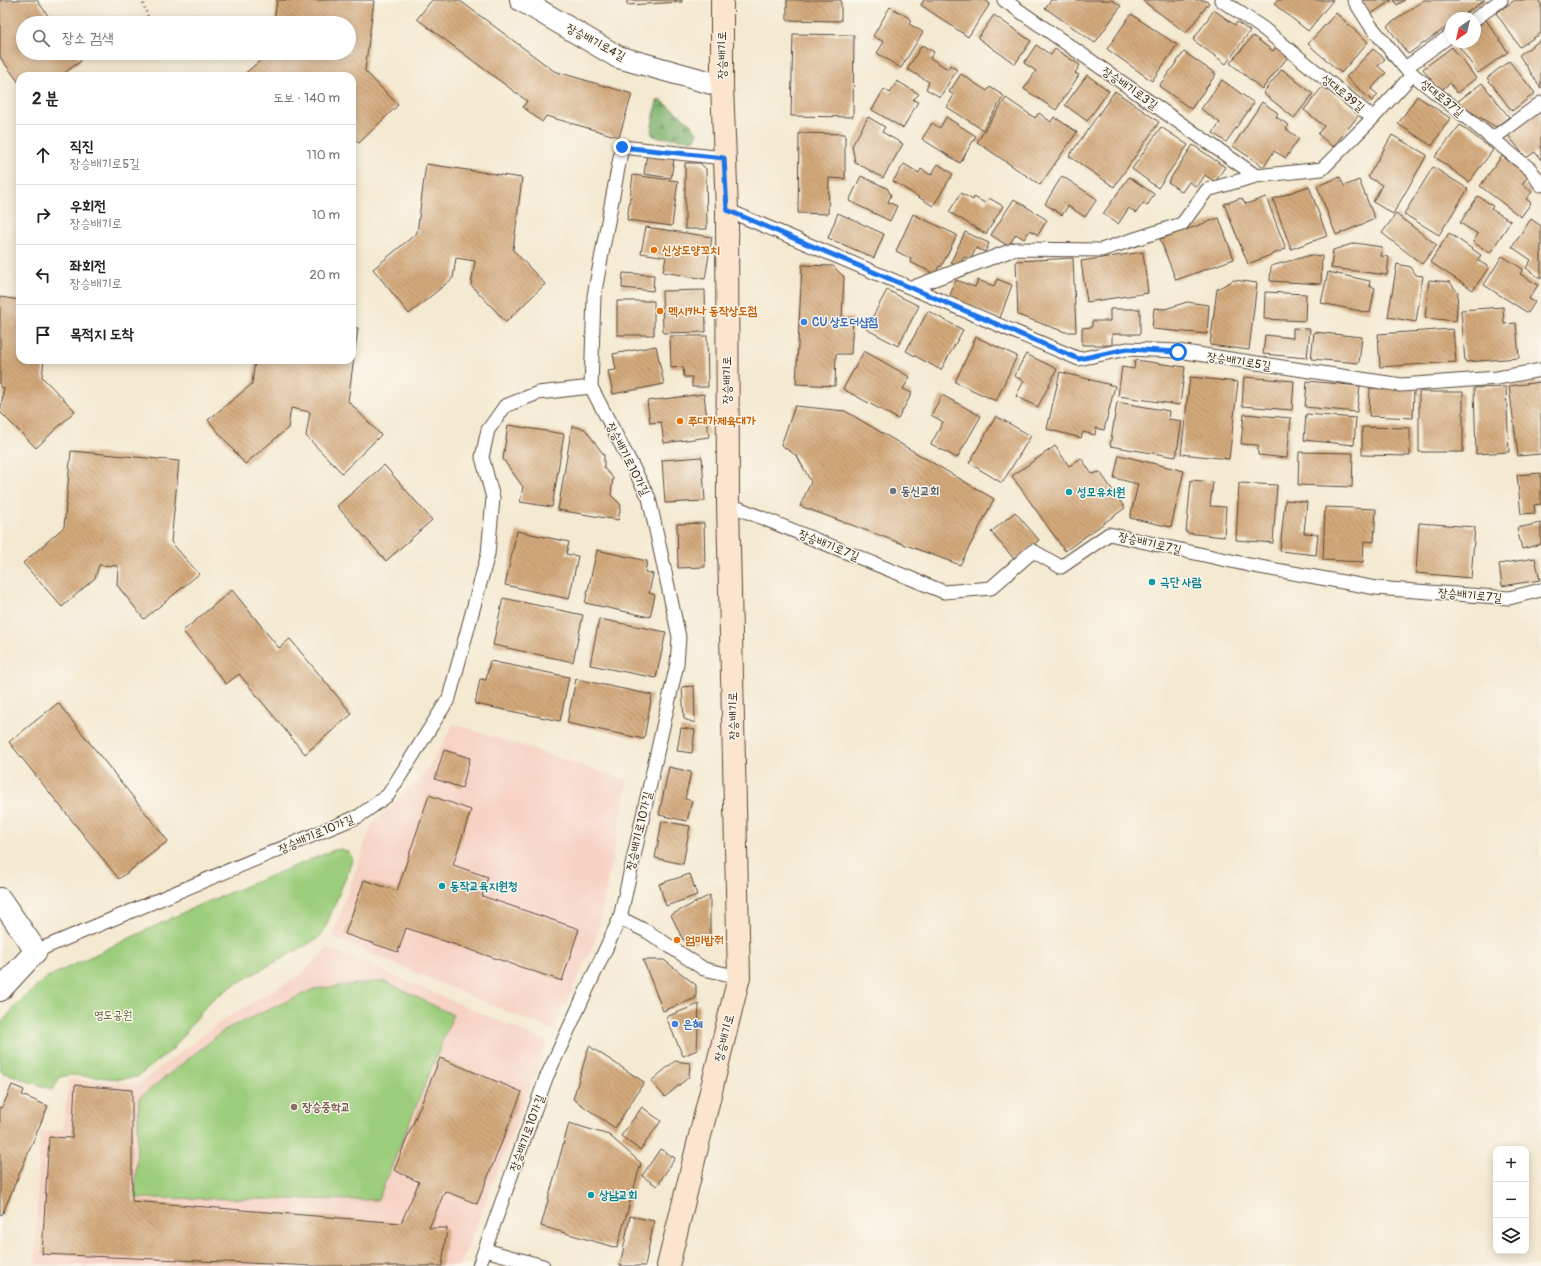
<!DOCTYPE html>
<html lang="ko">
<head>
<meta charset="utf-8">
<style>
	:root { --surface:#fff; --page:#f6f6f6; --text:#222; --muted:#767676; --line:#e0e0e0 }
	body { margin:0; font-family:Pangolin,"Poor Story",sans-serif; background:var(--page); color:var(--text) }
	.controls { position:absolute; right:12px; bottom:12px; display:grid; overflow:hidden; border-radius:8px; box-shadow:0 2px 10px #0003 }
	.controls button { width:36px; height:36px; display:grid; place-items:center; padding:0; border:0; border-bottom:1px solid var(--line); background:var(--surface); color:var(--text); font:20px sans-serif }
	.compass { position:absolute; left:1445px; top:12px; width:36px; height:36px; border-radius:50%; background:var(--surface); box-shadow:0 2px 10px #0003; rotate:214deg }
	.stop { position:absolute; width:12px; height:12px; margin:-9px; border:3px solid #1a73e8; border-radius:50%; background:#fff }
	.stop.end { background:#1a73e8; border-color:#fff; box-shadow:0 1px 4px #0008 }
	.list { margin:0; padding:0; list-style:none }
	h2 { display:flex; justify-content:space-between; align-items:center; height:52px; margin:0; padding:0 16px; font-size:17px }
	h2 small { font-size:13px; font-weight:400; color:var(--muted) }
	.list li { display:grid; grid-template-columns:26px 1fr auto; gap:12px; align-items:center; box-sizing:border-box; height:60px; padding:0 16px; border-top:1px solid var(--line) }
	.list b { display:block; font-size:15px; white-space:nowrap }
	.list p { margin:0; font-size:13px; white-space:nowrap; color:var(--muted) }
	.list em { font-size:13px; font-style:normal; color:var(--muted) }
	.icon { flex:none; width:22px; height:22px; fill:none; stroke:currentColor; stroke-width:2; stroke-linecap:round; stroke-linejoin:round }
	.map { position:relative; flex:none; width:1541px; height:1266px; overflow:hidden }
	.search { position:absolute; background:var(--surface); box-shadow:0 2px 10px #0003; left:16px; top:16px; width:340px; height:44px; display:flex; align-items:center; gap:10px; box-sizing:border-box; padding:0 14px; border-radius:22px; color:var(--muted); font-size:15px }
	.panel { position:absolute; background:var(--surface); box-shadow:0 2px 10px #0003; left:16px; top:72px; width:340px; height:292px; border-radius:12px }
	.map>svg:first-child { display:block }
</style>
</head>
<body>
<div class="map">
<svg width="1541" height="1266" viewBox="0 0 1541 1266">
	<defs>
		<pattern id="forest-firs" width="22" height="20" patternUnits="userSpaceOnUse"><rect width="22" height="20" fill="#7db06c"/><path d="M5 1l3.5 6h-7zM16 11l3.5 6h-7z" fill="#688f58"/></pattern>
		<pattern id="building-back-hatch" width="6" height="6" patternUnits="userSpaceOnUse"><rect width="6" height="6" fill="#d3a97b"/><path d="M-1 5l2 2M0 0l6 6M5-1l2 2" fill="none" stroke="#ac8a64"/></pattern>
	</defs>
	<rect width="100%" height="100%" fill="#fbf7ec"/>
	<filter id="ink" filterUnits="userSpaceOnUse"><feTurbulence type="fractalNoise" baseFrequency=".025" numOctaves="2"/><feDisplacementMap in="SourceGraphic" scale="8" xChannelSelector="R" yChannelSelector="G"/><feConvolveMatrix kernelMatrix="1 2 1 2 8 2 1 2 1" color-interpolation-filters="sRGB"/></filter>
	<filter id="wash" filterUnits="userSpaceOnUse"><feTurbulence type="fractalNoise" baseFrequency=".012" numOctaves="4" result="noise"/><feDisplacementMap in="SourceGraphic" scale="16" xChannelSelector="R" yChannelSelector="G"/><feGaussianBlur stdDeviation="0.9" result="paint"/><feColorMatrix in="noise" values="0 0 0 0 0 0 0 0 0 0 0 0 0 0 0 0 0 1.4 0 .05"/><feComposite in="paint" operator="in"/></filter>
	<g filter="url(#wash)">
		<rect width="100%" height="100%" fill="#f4e9d1"/>
		<path fill="#f6d2c4" d="M454,724L628,780L597,936L553,1031L332,937L372,824L426,772Z
			M327,947L548,1042L460,1266H88L35,1264L40,1132L63,1130L69,1079L139,1084L223,1020L303,973Z"/>
		<path fill="url(#forest-firs)" stroke="#5c6d45" d="M661,100L689,122L698,133L696,138L692,140L656,137L652,135L651,130L657,101Z"/>
		<path fill="#9ccd7c" stroke="#6c7c4d" d="M342,849L348,852L352,857L351,864L324,931L317,939L232,986L209,1002L173,1049L137,1077L120,1079L70,1075L60,1077L53,1090L0,1071V1024L17,1005L46,978L197,906L334,850Z
			M384,981L453,1015L378,1200L135,1198L139,1098L226,1029L314,989Z"/>
		<g id="blocks">
			<path fill="url(#building-back-hatch)" d="M0,0H37L53,23H23V53H75L81,61L60,76H20V84L0,57Z
				M277,0H374L365,71L398,105L359,143L352,136V76H242L269,53H349V23H274Z
				M432,0H459L554,71L632,94L619,137L546,116L542,122L523,107L527,101L417,19Z
				M627,0H682V2L627,5Z
				M787,0H841V21L787,20Z
				M924,0H985L990,4L968,37L921,5Z
				M1051,0H1112L1121,6L1095,43L1045,8Z
				M1142,0H1204L1209,3L1186,33Z
				M1277,0H1333L1308,31L1274,4Z
				M1361,0H1392L1371,14Z
				M1394,0H1405L1397,5Z
				M1424,0H1485L1459,18H1451V24L1408,54L1387,26Z
				M1515,0H1538L1541,4V33L1520,47L1496,13Z
				M890,7L911,19L909,24L923,32L901,68L877,53L884,42L873,36Z
				M1214,10L1235,25L1237,22L1250,31L1226,64L1193,40Z
				M1336,13L1368,42L1341,73L1308,44Z
				M1131,14L1177,45L1152,81L1107,49Z
				M994,15L1031,41L1015,64L978,38Z
				M1486,20L1508,52L1478,73L1458,45L1462,42H1475V28Z
				M793,34L854,35L853,117L791,116Z
				M1253,36L1273,51L1276,47L1288,57L1262,89L1230,63Z
				M1541,40V88L1519,55Z
				M922,45L934,52L930,58L948,69L950,65L957,70L940,97L926,89L929,82L907,69Z
				M1036,45L1051,55L1055,49L1080,65L1075,73L1079,75L1056,110L1024,89L1036,71L1024,63Z
				M1452,47L1476,78L1457,93L1450,83L1440,91L1423,69Z
				M1373,49L1385,59L1378,66L1386,73L1371,89L1378,95L1372,101L1346,77Z
				M1184,52L1216,74L1191,109L1159,86Z
				M1509,61L1535,93L1512,111L1487,78Z
				M1282,69L1313,94L1294,118L1263,93Z
				M961,74L987,91L990,87L1004,96L983,130L947,107L954,95L949,92Z
				M1087,75L1109,91L1087,121L1065,105Z
				M1222,80L1254,103L1226,142L1213,133L1220,123L1201,109Z
				M897,81L919,94L913,100L918,102L903,128L872,110L884,89L890,93Z
				M1482,83L1509,117L1496,127L1461,106L1457,102Z
				M1323,86L1359,115L1333,147L1318,134L1324,126L1304,110Z
				M1115,91L1159,122L1114,187L1069,156Z
				M1417,96L1450,118L1432,146L1398,124Z
				M1006,98L1035,118L1039,113L1051,122L1054,117L1077,132L1040,185L977,142Z
				M1262,102L1278,113L1276,117L1289,125L1286,129L1299,138L1286,158L1274,151L1264,167L1233,146Z
				M1539,111L1541,114V160L1535,152L1526,158L1508,135Z
				M868,117L885,127L882,132L903,144L883,178L855,162L852,146Z
				M946,117L976,136L960,163L922,139L932,123L940,128Z
				M1460,125L1493,150L1469,182L1435,157Z
				M1161,127L1188,145L1158,188L1132,169Z
				M799,133L845,134V179L829,178L828,214L798,213Z
				M1392,135L1427,155L1393,214L1373,202L1382,185L1368,177Z
				M1193,145L1225,167L1215,182L1205,175L1197,187L1189,182L1182,192L1168,182Z
				M647,154L674,159L671,178L644,174Z
				M1502,156L1528,176L1522,184L1532,192L1526,199L1531,203L1521,217L1480,186Z
				M685,163H700L706,169L707,229H685Z
				M426,164L522,178L513,250L545,284L506,322L471,285L475,261L456,258L453,278L409,314L373,269L417,233Z
				M904,164L919,173L921,169L931,175L938,164L953,174L933,206L893,181Z
				M1433,167L1468,189L1439,235L1404,214Z
				M633,175L678,181L672,226L627,220Z
				M861,176L887,188L891,195L888,202L897,206L890,221L849,201Z
				M1062,176L1097,199L1085,217L1068,206L1062,215L1045,204Z
				M1129,177L1154,194L1147,206L1143,203L1136,213L1129,208L1118,224L1103,214Z
				M1340,177L1344,186L1359,180L1375,219L1336,235L1317,186Z
				M1309,186L1327,236L1291,249L1273,199Z
				M961,193L973,200L974,197L985,203L989,198L1003,206L986,234L949,212Z
				M1478,196L1493,206L1491,209L1511,221L1490,253L1473,242L1478,234L1460,223Z
				M1266,197L1286,249L1248,264L1224,204L1241,198L1246,204Z
				M1014,199L1047,220L1038,235L1030,230L1024,239L1016,234L1008,246L991,235Z
				M838,213L884,234L874,258L828,238Z
				M913,214L957,235L941,267L939,266L935,274L910,262L911,259L896,251Z
				M1396,214L1437,245L1422,264L1382,233Z
				M1219,218L1234,259L1176,280L1160,239Z
				M1531,219L1541,226V279L1526,268L1531,260L1512,247Z
				M646,227L712,237L705,279L663,272L666,257L641,253Z
				M965,232L989,243L985,252L976,248L971,259L964,257L959,266L951,262Z
				M1449,233L1481,255L1477,260L1489,267L1473,290L1430,262Z
				M1355,243L1382,247L1381,256L1389,257L1387,275L1331,268L1333,250Z
				M1143,252L1148,293L1087,302L1081,261Z
				M1311,255L1322,256L1321,284L1270,281L1271,266Z
				M1502,256L1523,269L1520,274L1538,285L1529,299L1535,302L1528,313L1484,285Z
				M1073,258L1076,332H1065L1018,315L1016,261Z
				M1397,264L1411,267L1416,275L1423,276L1416,322L1388,317Z
				M802,265L833,266L844,277L842,317L853,318L851,354H836L835,386L796,384Z
				M1328,272L1370,281L1369,286L1375,288L1370,313L1321,303Z
				M623,273L654,275L653,291L622,288Z
				M997,279L1012,285L1000,318L949,298L956,280L975,287L978,280L994,286Z
				M1234,280L1257,283L1249,350L1210,345L1217,289Z
				M1429,280L1450,282L1454,288L1458,292L1456,321L1425,318Z
				M705,290L706,332L663,333L662,291Z
				M887,290L919,306L898,346L866,329Z
				M1265,292L1306,294L1305,321L1264,319Z
				M0,297L20,300V360H44L42,377L75,411L36,448L0,412L4,388L0,387Z
				M617,301H654V335H617Z
				M1187,302L1209,305L1207,334L1152,329L1154,308L1165,309Z
				M1503,307L1504,324L1516,323L1519,358L1465,362L1461,310Z
				M1110,309H1140V334H1112V345H1082V328L1092,327V321H1110Z
				M928,311L963,330L941,370L906,351Z
				M352,327L358,328L348,401L381,435L342,473L306,436L310,412L291,408L288,428L245,464L208,420L252,384L255,360H352Z
				M1293,328L1310,329L1307,358L1263,354L1265,335L1293,338Z
				M1453,329L1456,362L1380,367L1378,334Z
				M1314,332L1362,337L1359,363L1311,359Z
				M670,336H707L708,387H692V377H684L683,367L671,368Z
				M976,337L1017,356L996,401L955,382Z
				M656,346L664,384L613,394L608,371L616,370L613,354Z
				M864,351L910,377L903,389L912,393L898,419L843,389Z
				M1026,354L1057,369L1038,407L1016,396L1024,381L1014,376Z
				M1135,360L1185,367L1180,405L1118,396L1122,367L1134,369Z
				M1060,372L1115,386L1104,430L1096,428L1095,435L1083,432L1081,438L1047,429Z
				M1190,377L1238,382L1229,459L1181,454Z
				M1244,377L1294,381L1292,410L1242,406Z
				M1307,381L1360,386L1357,412L1305,407Z
				M1541,382V454L1518,456L1509,386Z
				M1506,387L1509,452L1476,454L1474,388Z
				M1370,388L1414,389L1413,418L1369,416Z
				M1419,392H1463V452H1419Z
				M704,394L709,437L664,443L661,422L650,423L647,401Z
				M942,395L981,416L957,458L931,444L943,422L931,415Z
				M1117,402L1169,411L1168,419L1182,421L1176,457L1110,446Z
				M795,406L845,411L994,499L960,565L800,506L811,482L797,456L781,445Z
				M1244,414L1291,418L1287,458L1258,455V445L1241,444Z
				M1306,414L1356,418L1354,445L1304,440Z
				M996,416L1031,436L1002,483L969,463Z
				M508,425L564,434L552,507L520,502L523,487L503,459Z
				M572,426L585,429L604,455V468L613,478L611,495L621,505L618,520L558,510Z
				M1362,427L1410,428V456L1362,455Z
				M1055,446L1069,466L1081,458L1092,474L1100,472L1125,508L1065,551L1012,476Z
				M71,451L179,461L171,542L199,574L144,619L117,585L118,566L99,565L95,578L62,607L23,563L64,527Z
				M1299,452L1353,453L1352,487L1298,485Z
				M1119,455L1184,471L1171,527L1130,518L1138,484L1114,478Z
				M702,457L705,501L665,503L662,460Z
				M384,465L432,520L386,561L337,506Z
				M1541,473V504L1534,505L1535,513L1521,514L1517,475Z
				M1191,480L1213,482L1210,506L1226,507L1224,537L1186,533Z
				M1239,483L1277,485L1273,543L1236,540Z
				M1285,500L1307,502L1304,533L1318,534L1316,555L1280,551Z
				M1325,507L1376,509L1374,542L1364,541L1363,562L1323,560Z
				M1015,512L1039,540L1015,560L991,532Z
				M704,523L705,567L678,568L677,524Z
				M1419,523L1475,527L1471,578L1416,573Z
				M1541,523V544L1522,549L1517,528Z
				M517,531L569,542L566,554L578,556L569,599L505,585Z
				M597,550L647,561L645,572L653,574L649,593L655,595L650,617L585,603Z
				M1535,558L1540,580L1502,586L1499,564Z
				M232,590L279,648L290,639L352,714L305,754L239,674L226,684L183,631Z
				M503,598L583,615L573,662L493,645Z
				M599,619L666,632L656,678L590,665Z
				M490,661L569,677L560,721L475,704L480,679L486,680Z
				M576,679L652,695L644,739L567,723Z
				M694,686L695,723L684,719L682,687Z
				M58,703L168,841L119,879L9,742Z
				M681,728L695,730L692,753L677,751Z
				M444,750L470,758L462,788L435,779Z
				M669,767L691,772L685,799L692,801L687,821L659,815Z
				M429,795L471,810L453,865L488,877L482,896L579,929L562,981L406,928L398,952L345,934L364,880L397,891Z
				M662,821L690,826L683,864L655,858Z
				M690,874L697,895L666,906L659,884Z
				M710,895V936L693,944L690,936L683,940L671,915Z
				M643,960H664L696,985V998L663,1011Z
				M699,1004L697,1050L683,1056L666,1017Z
				M589,1046L644,1082L615,1128L573,1099Z
				M440,1058L522,1092L477,1204L445,1191L429,1228H447L442,1266H316L42,1254L49,1137L72,1138L75,1085L132,1090V1201L401,1223L419,1182L394,1170Z
				M675,1061L690,1063L689,1077L665,1097L651,1081Z
				M12,1085L24,1090L22,1095L48,1106L2,1215L0,1214V1107L2,1108Z
				M642,1107L661,1121L640,1150L621,1136Z
				M569,1123L609,1135L641,1163L617,1248L541,1226Z
				M660,1149L675,1158L657,1186L642,1176Z
				M630,1216L654,1221L645,1266H620Z"/>
		</g>
	</g>
	<g filter="url(#ink)">
		<use href="#blocks" fill-opacity="0" stroke="#574739" stroke-width="1"/>
		<g fill="none" stroke-linecap="round" stroke-linejoin="round">
			<defs>
				<path id="service" d="M1004,0L1256,176
					M1354,0L1370,25L1405,68L1530,169L1541,185
					M1475,19L1501,0
					M1405,68L1451,35
					M1373,118L1413,74
					M1492,139L1541,103
					M727,210L1079,359L1127,349L1178,351L1401,385L1497,378L1541,370
					M911,288L1015,249L1101,250L1182,224L1207,190L1256,176L1322,169L1373,118L1264,29L1221,0
					M728,504L944,592L991,588L1033,551L1061,567L1109,534L1249,565L1376,588L1509,598L1541,590
					M620,918L648,932L704,969L739,977
					M36,951L359,816L388,795L449,698L488,554L493,498L482,457L488,430L505,406L538,393L591,387
					M485,1250L543,1266
					M479,1266L546,1078L620,918L677,664L679,637L649,498L591,387L594,296L622,147L724,158"/>
				<path id="minor" d="M0,899L36,951L0,990"/>
				<path id="tertiary" d="M521,0L618,57L722,86"/>
				<path id="secondary" d="M668,1266L739,977L728,504L727,210L722,86V0"/>
			</defs>
			<use href="#service" stroke="#574739" stroke-width="15"/>
			<use href="#minor" stroke="#574739" stroke-width="24"/>
			<use href="#tertiary" stroke="#574739" stroke-width="24"/>
			<use href="#secondary" stroke="#574739" stroke-width="24"/>
			<path stroke="#574739" stroke-width="2.5" stroke-dasharray="1 3" stroke-linecap="butt" d="M142,0L150,23"/>
			<use href="#service" stroke="#fff" stroke-width="13"/>
			<use href="#minor" stroke="#fff" stroke-width="22"/>
			<use href="#tertiary" stroke="#fff" stroke-width="22"/>
			<use href="#secondary" stroke="#fce5cf" stroke-width="22"/>
		</g>
	</g>
	<g fill="none" stroke-linecap="round" stroke-linejoin="round" filter="url(#ink)">
		<path stroke="#1a73e8" stroke-width="5" d="M622,147L724,158L727,210L1079,359L1127,349L1178,352"/>
	</g>
	<g fill="#e8710a" stroke="#fbf7ec" stroke-width="1.5">
		<circle cx="654" cy="250" r="4"/>
		<circle cx="660" cy="311" r="4"/>
		<circle cx="680" cy="421" r="4"/>
		<circle cx="677" cy="940" r="4"/>
	</g>
	<g fill="#3f7fe0" stroke="#fbf7ec" stroke-width="1.5">
		<circle cx="804" cy="322" r="4"/>
		<circle cx="675" cy="1024" r="4"/>
	</g>
	<circle fill="#6b7280" stroke="#fbf7ec" stroke-width="1.5" cx="893" cy="491" r="4"/>
	<g fill="#0f9aa8" stroke="#fbf7ec" stroke-width="1.5">
		<circle cx="1069" cy="492" r="4"/>
		<circle cx="1152" cy="582" r="4"/>
		<circle cx="442" cy="886" r="4"/>
		<circle cx="591" cy="1195" r="4"/>
	</g>
	<circle fill="#8d6e63" stroke="#fbf7ec" stroke-width="1.5" cx="294" cy="1107" r="4"/>
	<g text-anchor="middle" stroke-width="3" stroke-linejoin="round" paint-order="stroke">
		<g font-size="12" fill="#3b2a1e" stroke="#fbf7ec">
			<text transform="translate(596 42) rotate(28)" y="4">장승배기로4길</text>
			<text transform="translate(722 55) rotate(-90)" y="4">장승배기로</text>
			<text transform="translate(1130 88) rotate(35)" y="4">장승배기로3길</text>
			<text transform="translate(1343 93) rotate(39)" y="4">성대로39길</text>
			<text transform="translate(1442 98) rotate(39)" y="4">성대로37길</text>
			<text transform="translate(1239 361) rotate(9)" y="4">장승배기로5길</text>
			<text transform="translate(727 380) rotate(-90)" y="4">장승배기로</text>
			<text transform="translate(628 459) rotate(63)" y="4">장승배기로10가길</text>
			<text transform="translate(1150 543) rotate(13)" y="4">장승배기로7길</text>
			<text transform="translate(829 545) rotate(22)" y="4">장승배기로7길</text>
			<text transform="translate(1470 595) rotate(5)" y="4">장승배기로7길</text>
			<text transform="translate(733 716) rotate(-91)" y="4">장승배기로</text>
			<text transform="translate(639 831) rotate(-77)" y="4">장승배기로10가길</text>
			<text transform="translate(316 834) rotate(-23)" y="4">장승배기로10가길</text>
			<text transform="translate(724 1038) rotate(-76)" y="4">장승배기로</text>
			<text transform="translate(527 1133) rotate(-70)" y="4">장승배기로10가길</text>
		</g>
		<g font-size="12" font-weight="bold" fill="#c56008" stroke="#fbf7ec" text-anchor="start">
			<text x="662" y="254">신상도양꼬치</text>
			<text x="668" y="315">멕시카나 동작상도점</text>
			<text x="688" y="425">쭈대가제육대가</text>
			<text x="685" y="944">엄마밥줘</text>
		</g>
		<g font-size="12" font-weight="bold" fill="#366cbe" stroke="#fbf7ec" text-anchor="start">
			<text x="812" y="326">CU 상도더샵점</text>
			<text x="683" y="1028">은혜</text>
		</g>
		<g font-size="12" font-weight="bold" fill="#5b616d" stroke="#fbf7ec" text-anchor="start">
			<text x="901" y="495">동신교회</text>
		</g>
		<g font-size="12" font-weight="bold" fill="#0d838f" stroke="#fbf7ec" text-anchor="start">
			<text x="1077" y="496">성모유치원</text>
			<text x="1160" y="586">극단 사람</text>
			<text x="450" y="890">동작교육지원청</text>
			<text x="599" y="1199">상남교회</text>
		</g>
		<g font-size="12" fill="#585b3a" stroke="#fbf7ec">
			<text x="113" y="1019">영도공원</text>
		</g>
		<g font-size="12" font-weight="bold" fill="#785e54" stroke="#fbf7ec" text-anchor="start">
			<text x="302" y="1111">장승중학교</text>
		</g>
	</g>
</svg>
<div class="controls">
<button>+</button>
<button>−</button>
<button><svg class="icon" aria-label="layers" viewBox="0 0 24 24"><path d="M12 4l9 5-9 5-9-5zM3 14l9 5 9-5"/></svg></button>
</div>
<svg class="compass" viewBox="-18 -18 36 36"><path d="M0-13l5 13h-10z" fill="#e53935"/><path d="M0 13l5-13h-10z" fill="#767676"/></svg>
<div class="stop" style="left:1178px;top:352px"></div>
<div class="stop end" style="left:622px;top:147px"></div>
<div class="search"><svg class="icon" aria-label="search" viewBox="0 0 24 24"><circle cx="10" cy="10" r="6"/><path d="M15 15l6 6"/></svg>장소 검색</div>
<section class="panel">
<h2>2 분<small>도보 · 140 m</small></h2>
<ul class="list">
<li><svg class="icon" aria-label="ahead" viewBox="0 0 24 24"><path d="M12 20V5M6 11l6-6 6 6"/></svg><div><b>직진</b><p>장승배기로5길</p></div><em>110 m</em></li>
<li><svg class="icon" aria-label="right" viewBox="0 0 24 24"><path d="M7 20v-9h11M14 6l5 5-5 5"/></svg><div><b>우회전</b><p>장승배기로</p></div><em>10 m</em></li>
<li><svg class="icon" aria-label="left" viewBox="0 0 24 24"><path d="M17 20v-9H6M10 6l-5 5 5 5"/></svg><div><b>좌회전</b><p>장승배기로</p></div><em>20 m</em></li>
<li><svg class="icon" aria-label="arrive" viewBox="0 0 24 24"><path d="M6 21V4h12l-3 4 3 4H6"/></svg><div><b>목적지 도착</b></div></li>
</ul>
</section>
</div>
</body>
</html>
